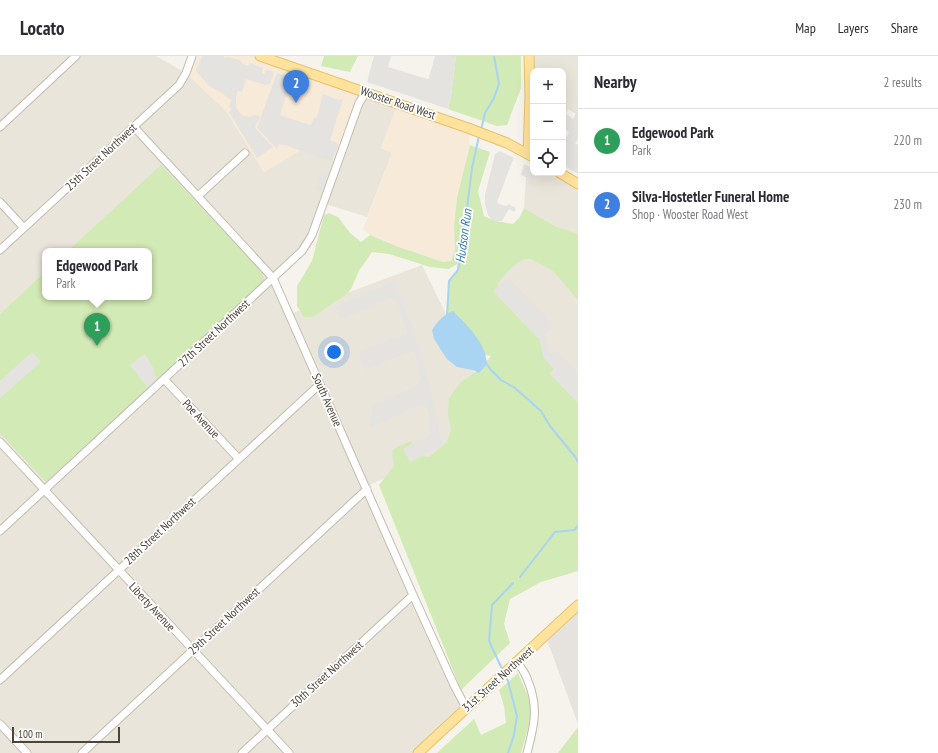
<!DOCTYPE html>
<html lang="en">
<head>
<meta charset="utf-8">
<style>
	:root { --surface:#fff; --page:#f2f2f3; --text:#2b2b33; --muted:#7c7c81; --line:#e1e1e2; --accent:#fc3f1d }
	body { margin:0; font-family:"PT Sans Narrow",sans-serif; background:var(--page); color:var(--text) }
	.controls { position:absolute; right:12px; top:12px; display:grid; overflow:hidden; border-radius:8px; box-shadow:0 4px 16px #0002 }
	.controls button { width:36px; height:36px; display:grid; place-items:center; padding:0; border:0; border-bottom:1px solid var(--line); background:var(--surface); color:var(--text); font:20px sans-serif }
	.scale { position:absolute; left:12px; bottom:10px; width:108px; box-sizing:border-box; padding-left:4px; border:2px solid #4b4439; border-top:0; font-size:11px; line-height:14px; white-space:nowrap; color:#4b4439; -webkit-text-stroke:3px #fff; paint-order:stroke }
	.you { position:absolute; left:334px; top:296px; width:14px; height:14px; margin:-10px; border:3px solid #fff; border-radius:50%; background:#1a73e8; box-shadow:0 0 0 6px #1a73e833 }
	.badge { display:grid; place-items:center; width:26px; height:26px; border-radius:50%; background:var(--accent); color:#fff; font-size:13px; font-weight:700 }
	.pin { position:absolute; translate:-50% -33px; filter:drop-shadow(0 1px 2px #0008) }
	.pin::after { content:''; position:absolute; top:21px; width:14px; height:12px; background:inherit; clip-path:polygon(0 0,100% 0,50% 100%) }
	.popup { position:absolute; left:42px; top:192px; width:110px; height:52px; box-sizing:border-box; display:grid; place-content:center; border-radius:8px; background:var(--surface); filter:drop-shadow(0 1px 3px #0005); font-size:13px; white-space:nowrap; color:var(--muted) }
	.popup b { font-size:15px; color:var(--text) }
	.popup::after { content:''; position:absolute; left:50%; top:100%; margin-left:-8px; border:8px solid transparent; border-top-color:var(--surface) }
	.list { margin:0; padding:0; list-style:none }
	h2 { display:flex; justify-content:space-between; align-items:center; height:52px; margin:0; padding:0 16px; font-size:17px }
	h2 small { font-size:13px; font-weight:400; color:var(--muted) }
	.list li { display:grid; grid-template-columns:26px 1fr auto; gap:12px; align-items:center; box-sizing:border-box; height:64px; padding:0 16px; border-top:1px solid var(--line) }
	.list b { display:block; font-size:15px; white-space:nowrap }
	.list p { margin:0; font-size:13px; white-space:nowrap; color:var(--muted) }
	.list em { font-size:13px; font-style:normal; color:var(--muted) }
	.icon { flex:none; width:22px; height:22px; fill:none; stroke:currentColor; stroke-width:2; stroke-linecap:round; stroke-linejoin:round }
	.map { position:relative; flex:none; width:578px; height:697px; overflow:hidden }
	header { display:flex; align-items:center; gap:24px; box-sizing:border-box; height:56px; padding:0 20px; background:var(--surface); border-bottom:1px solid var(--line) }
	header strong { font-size:19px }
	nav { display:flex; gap:22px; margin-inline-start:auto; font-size:14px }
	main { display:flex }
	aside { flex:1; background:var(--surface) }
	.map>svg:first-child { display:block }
</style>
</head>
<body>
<header>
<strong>Locato</strong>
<nav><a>Map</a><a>Layers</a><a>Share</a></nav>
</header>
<main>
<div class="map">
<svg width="578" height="697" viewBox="0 0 578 697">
	<rect width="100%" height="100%" fill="#f6f3ec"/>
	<path fill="#eae5da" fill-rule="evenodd" d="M0,0H156L186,17L226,55L264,116L301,94L366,36L398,47L381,92L392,97L367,161L323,147L312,179L273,222L466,652L418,697H0ZM45,195H149V241H45Z
		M529,0H578V59L568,53H563V15H533Z
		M539,117H554L578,131V178L555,170L524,152L526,121L535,125Z
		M531,188L578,228V359L472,247Z
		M422,209L477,322L466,388L369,429L293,257Z"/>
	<path fill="#f7ead8" d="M194,0H253L364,37L334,106L301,94L264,116L226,55L188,19Z
		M396,51L470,78L469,83L470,89L457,141L454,170L455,194L451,205L443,206L396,190L370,179L363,173L392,97L381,92Z"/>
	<path fill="#e6e2dd" d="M578,554V668L547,584Z"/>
	<path fill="#d2eab5" d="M324,0H358L350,16L321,10Z
		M456,0H521V32L507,69L497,70L448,53L451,40Z
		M470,89L490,96L478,135L484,160L496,165L513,168L520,161L524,152L555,170L578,178V244L553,215L531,203H524L516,208L508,215L498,227L497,239L539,283L544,302L554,313L550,318L578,347V515L541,526L510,543L504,568L510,587L461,634L379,429L394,410L392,395L397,391L411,385L415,399L429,401L447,386L451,374L448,358L449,342L460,327L481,312L491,300L480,298L447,262L449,225L457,214V208L449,213L430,211L389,198L372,196L359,215L351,233L345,240L336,245L313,261H304L297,250V230L312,205L324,159L329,157L338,161L350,177L361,186L370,179L396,190L443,206L451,205L455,194L454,170L457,141Z
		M161,109L260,213L264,222V225L46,426L0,377V258L45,216V241H149V195H68Z
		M518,617L530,645L531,662L521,697H437L474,663L481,679L506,667L504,650L499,634Z
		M578,671V697H558Z"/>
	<path fill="#e5e3e0" d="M202,0H224V2L229,1L239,4L243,8L248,10L250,7L263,12L262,17L265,18L266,14L274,16L270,28L265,29L246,23L242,36L238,35L236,40V51L241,59L249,61L254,59L260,60L259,65L257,66L255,72L273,91L257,102L229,56L232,53L229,51L231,44L220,36L209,30L196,15Z
		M374,0H391L388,11L428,23L429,22L435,0H456L451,40L448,53L367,26Z
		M277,17L289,21V25L298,28L296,36L288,33L280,59L310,69L312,67L314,62L317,61L323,38L339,44L343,43L330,84L337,87L338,90L332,106L285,89L279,88L277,93L257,72Z
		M563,53H568L566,58L573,63L576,57L578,59V83L575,87L578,89V118L563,109V84H565L569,76L563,72Z
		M500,95L514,102L512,106L497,146L499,148L507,150L508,148L516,152L515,156L509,153L502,165H496L492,164L488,159L485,148V139L495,98Z
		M524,108L532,112L533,117L539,119L535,125L521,119Z
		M322,115L330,118L323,137L315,134Z
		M509,222L554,270L545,278L550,298L555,294L578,317V347L550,317L554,313L544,302L539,283L493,235Z
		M394,225L409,261L417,285L429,329L443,389L410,406L403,393L428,380L430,377L429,359L426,348L412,352L372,371L369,366L372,356L371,350L418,329L420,326L421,322L414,295L364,314L358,296L406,278L407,274L395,244L390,242L352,259H350L341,263L336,250Z
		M32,296L41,306L0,342V325Z
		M145,298L154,313V318L158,323L148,332L130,309Z"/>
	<path fill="#a9d4f2" d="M453,255C467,269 486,287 487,308L479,317L473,314L457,311L447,303L434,283L432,274C438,265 443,259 453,255Z"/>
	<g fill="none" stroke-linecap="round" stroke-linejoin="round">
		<path stroke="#a9d4f2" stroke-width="2" d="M481,74L485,57L494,42L499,28L494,0
			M447,259L449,225L458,214L461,200L472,112L479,80
			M486,307L491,314L501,324L515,332L541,355L550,370L576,402L578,406
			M520,521L555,476L574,474L578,470
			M503,615L489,585L492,549L513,527
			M505,619L508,625L517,660L514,679L508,697"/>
		<defs>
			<path id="minor" d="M0,71L76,0
				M134,71L273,222L413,539L454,629L466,652
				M198,140L245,97
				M0,146L24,172
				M0,194L179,29L186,17L192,0
				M164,323L239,403
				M0,386L289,697
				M0,475L302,195L312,179L359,47L366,36
				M517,607C522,612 526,619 528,625C539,652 534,670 527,697
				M0,624L320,328
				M0,668L27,697
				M82,697L367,433
				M242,697L413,539"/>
			<path id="major" d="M260,0L468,72L507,87L533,101
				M528,98L530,40L529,0
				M560,117L578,128
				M418,697L578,549"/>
		</defs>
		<use href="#minor" stroke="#c2bbae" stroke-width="9"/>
		<use href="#major" stroke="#e6c16a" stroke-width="11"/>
		<use href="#minor" stroke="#fff" stroke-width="7"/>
		<use href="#major" stroke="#ffe39c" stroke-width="9"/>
	</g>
	<g text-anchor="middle" stroke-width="3.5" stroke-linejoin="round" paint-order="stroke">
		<g font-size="12" fill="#4b4439" stroke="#fff">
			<text transform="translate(398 47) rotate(19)" y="4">Wooster Road West</text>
			<text transform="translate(101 101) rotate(-43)" y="4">25th Street Northwest</text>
			<text transform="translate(214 277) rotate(-43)" y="4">27th Street Northwest</text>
			<text transform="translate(327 344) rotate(66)" y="4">South Avenue</text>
			<text transform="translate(201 363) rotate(47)" y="4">Poe Avenue</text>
			<text transform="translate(160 475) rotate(-43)" y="4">28th Street Northwest</text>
			<text transform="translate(152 551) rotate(47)" y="4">Liberty Avenue</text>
			<text transform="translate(224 565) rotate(-43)" y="4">29th Street Northwest</text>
			<text transform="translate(327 618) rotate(-42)" y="4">30th Street Northwest</text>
			<text transform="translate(498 623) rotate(-42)" y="4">31st Street Northwest</text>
		</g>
		<g font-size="13" font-style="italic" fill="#2e7ab2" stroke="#fff">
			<text transform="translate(463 180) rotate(-82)" y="5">Hudson Run</text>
		</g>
	</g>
</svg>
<div class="controls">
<button>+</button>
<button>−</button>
<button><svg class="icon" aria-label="locate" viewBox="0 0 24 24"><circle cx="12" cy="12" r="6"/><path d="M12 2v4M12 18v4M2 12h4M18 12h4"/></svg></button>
</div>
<div class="scale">100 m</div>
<div class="you"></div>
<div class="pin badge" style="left:97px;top:290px;background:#2e9e5b">1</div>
<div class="popup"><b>Edgewood Park</b>Park</div>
<div class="pin badge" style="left:296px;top:47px;background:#3f7fe0">2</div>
</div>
<aside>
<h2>Nearby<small>2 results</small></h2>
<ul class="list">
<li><span class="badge" style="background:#2e9e5b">1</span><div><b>Edgewood Park</b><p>Park</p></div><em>220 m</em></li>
<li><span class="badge" style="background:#3f7fe0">2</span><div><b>Silva-Hostetler Funeral Home</b><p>Shop · Wooster Road West</p></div><em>230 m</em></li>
</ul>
</aside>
</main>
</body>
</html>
